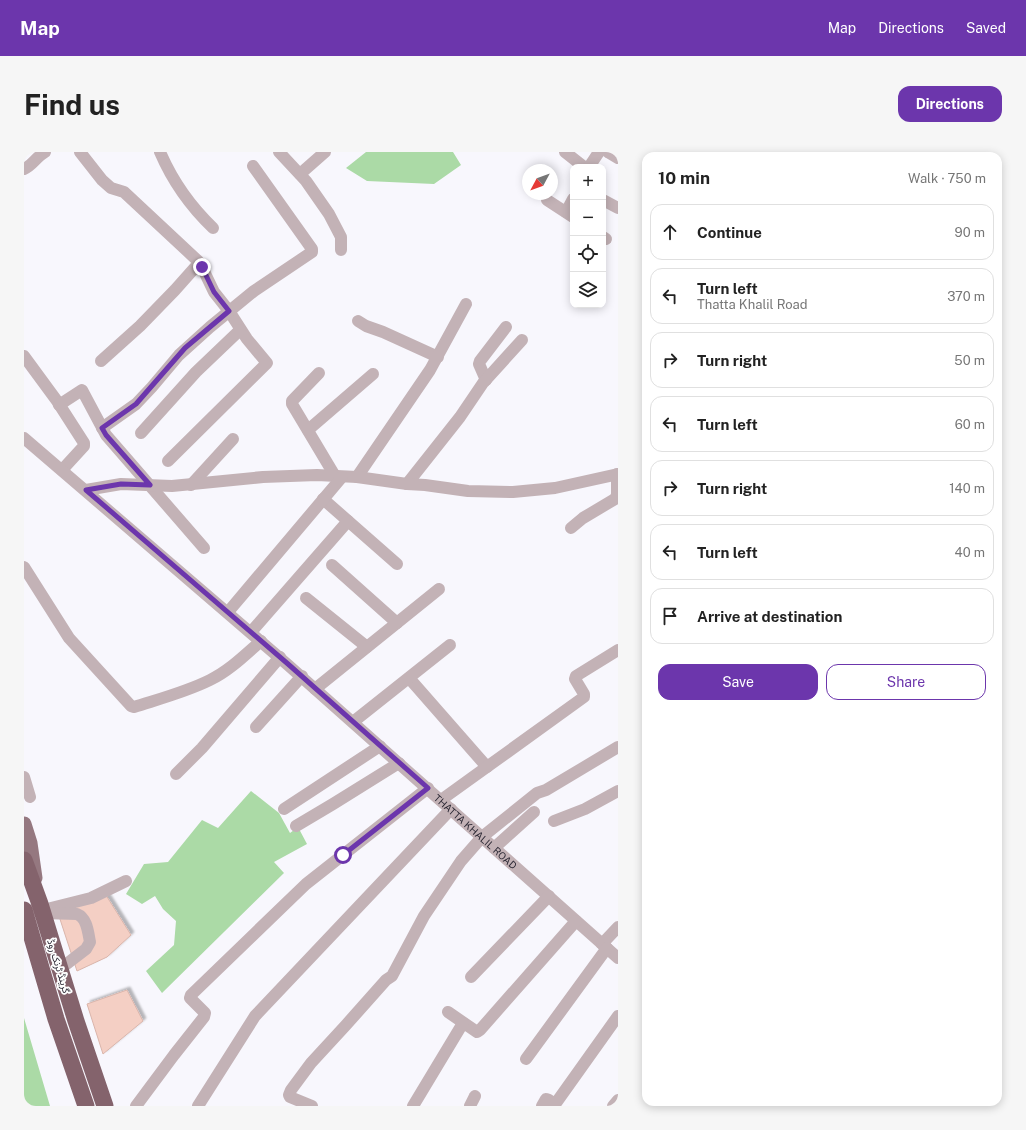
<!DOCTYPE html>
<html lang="en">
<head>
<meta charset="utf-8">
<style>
	:root { --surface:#fff; --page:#f6f6f6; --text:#222; --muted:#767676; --line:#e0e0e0; --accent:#6c36ac }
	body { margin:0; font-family:"Public Sans",Vazirmatn,sans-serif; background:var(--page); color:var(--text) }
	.controls { position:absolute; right:12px; top:12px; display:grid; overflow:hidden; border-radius:8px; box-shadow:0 2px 10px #0003 }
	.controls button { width:36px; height:36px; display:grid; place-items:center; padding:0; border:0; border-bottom:1px solid var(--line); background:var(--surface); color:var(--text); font:20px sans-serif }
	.compass { position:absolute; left:498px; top:12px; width:36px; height:36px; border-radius:50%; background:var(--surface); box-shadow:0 2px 10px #0003; rotate:229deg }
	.stop { position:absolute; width:12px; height:12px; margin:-9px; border:3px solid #6c36ac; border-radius:50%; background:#fff }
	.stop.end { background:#6c36ac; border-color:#fff; box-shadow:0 1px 4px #0008 }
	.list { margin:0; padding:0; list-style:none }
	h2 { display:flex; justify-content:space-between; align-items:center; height:52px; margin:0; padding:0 16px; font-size:17px }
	h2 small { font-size:13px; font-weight:400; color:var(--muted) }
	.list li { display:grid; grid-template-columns:26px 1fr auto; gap:12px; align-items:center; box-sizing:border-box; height:56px; margin:0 8px 8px; padding:0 8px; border:1px solid var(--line); border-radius:12px }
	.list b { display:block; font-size:15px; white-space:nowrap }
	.list p { margin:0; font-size:13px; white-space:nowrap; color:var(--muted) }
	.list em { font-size:13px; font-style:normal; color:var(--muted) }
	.actions { display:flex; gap:8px; padding:12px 16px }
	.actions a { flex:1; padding:9px 0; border:1px solid var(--accent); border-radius:12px; text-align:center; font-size:14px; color:var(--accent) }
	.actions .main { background:var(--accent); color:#fff }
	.icon { flex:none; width:22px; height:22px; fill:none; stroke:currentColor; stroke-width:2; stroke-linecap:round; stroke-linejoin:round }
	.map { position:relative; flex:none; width:594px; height:954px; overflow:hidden; border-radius:12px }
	header { display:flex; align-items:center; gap:24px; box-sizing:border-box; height:56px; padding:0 20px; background:var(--accent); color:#fff }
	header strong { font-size:19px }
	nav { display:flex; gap:22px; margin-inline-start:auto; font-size:14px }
	.intro { display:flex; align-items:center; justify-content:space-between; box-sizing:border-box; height:96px; padding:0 24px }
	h1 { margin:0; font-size:28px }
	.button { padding:10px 18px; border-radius:12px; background:var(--accent); color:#fff; font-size:14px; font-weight:700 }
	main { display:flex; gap:24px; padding:0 24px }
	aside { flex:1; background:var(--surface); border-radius:12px; box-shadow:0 2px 10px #0003 }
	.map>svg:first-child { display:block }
</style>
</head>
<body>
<header>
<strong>Map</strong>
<nav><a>Map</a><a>Directions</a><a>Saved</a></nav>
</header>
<div class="intro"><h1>Find us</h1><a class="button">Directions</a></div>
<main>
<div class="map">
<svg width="594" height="954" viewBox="0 0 594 954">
	<defs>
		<filter id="shadow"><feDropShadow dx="3" dy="-3" stdDeviation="1" flood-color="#0004"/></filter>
	</defs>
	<rect width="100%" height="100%" fill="#f8f7fd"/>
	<path fill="#abdaa6" d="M342,0H429L437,13L410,32L343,29L322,16Z
		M227,639L255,661L266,681L274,675L283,692L250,710L260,721L138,841L122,819L150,793L152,769L139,757L131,744L118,752L102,742L120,712L144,710L178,668L194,676Z
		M0,866L26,954H0Z"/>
	<path fill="#f4cfc4" stroke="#dab5ab" filter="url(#shadow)" d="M80,740L107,783L83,805L53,819L32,755Z
		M103,838L119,869L79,902L63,852Z"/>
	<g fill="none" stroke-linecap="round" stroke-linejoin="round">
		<g stroke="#c3b2b6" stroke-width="12">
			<path d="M56,0L78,28L87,36L100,40L174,109L178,115L190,140L205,159L223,187L243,211L144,309"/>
			<path d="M136,0C148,28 167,55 189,76"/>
			<path d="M255,0L282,29L305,62L317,85V98"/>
			<path d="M541,0L560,15"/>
			<path d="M584,0L594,6"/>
			<path d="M565,15L575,0"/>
			<path d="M0,17C9,13 12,5 21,0"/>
			<path d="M276,22L301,0"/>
			<path d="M523,48L549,65"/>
			<path d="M579,48L594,56"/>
			<path d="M542,60L549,47"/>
			<path d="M579,85L582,87"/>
			<path d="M334,169L342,174L359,180L414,205"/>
			<path d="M0,204L33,249L60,291V294L38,318"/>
			<path d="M77,209L116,174L151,138L175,111"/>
			<path d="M295,221L268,249V252L311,324"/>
			<path d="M462,228L455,212L456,209L482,175"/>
			<path d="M35,253L58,238L82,283L180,396"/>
			<path d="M78,276L112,252L128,235L155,203L186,175L230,139L288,100V97L229,14"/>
			<path d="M284,278L349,222"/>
			<path d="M117,281L172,220L216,178"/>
			<path id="s1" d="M0,286L264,513L594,806"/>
			<path d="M333,325L406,218L442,152"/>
			<path d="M383,332L436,265L459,231L498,188"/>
			<path d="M167,333L209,287"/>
			<path d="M62,338L97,332L148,334L239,325L293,323L333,325L383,332L401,333L444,339L489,340L531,336L594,322"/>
			<path d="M299,347L373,412"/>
			<path d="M547,376L559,366L591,347L593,343V322"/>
			<path d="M308,413L373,471"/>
			<path d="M0,415L45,486L107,554L110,555C135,547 162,540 186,528C205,519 221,503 237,489"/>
			<path d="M282,446L343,495"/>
			<path d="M204,460L318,325"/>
			<path d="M227,480L324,369"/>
			<path d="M385,526L463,615"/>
			<path d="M291,537L415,437"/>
			<path d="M329,570L426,493"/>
			<path d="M232,575L278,524"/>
			<path d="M152,622L178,596L256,505"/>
			<path d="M0,625L6,645"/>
			<path d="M417,648L560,545V542L551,527L552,524L594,498"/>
			<path d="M260,657L356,594"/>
			<path d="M530,669L561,657L594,639"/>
			<path d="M272,674L309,652L375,611"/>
			<path d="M470,696L510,660"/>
			<path d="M23,757L67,746L102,729"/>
			<path d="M19,761L53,762C63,766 64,780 66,790L62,797L36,817"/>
			<path d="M578,792L594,775"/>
			<path d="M447,825L525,744"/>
			<path d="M424,860L453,880L456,878L552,769"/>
			<path d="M502,907L583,796"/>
			<path d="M112,954L150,903L180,865L181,861L166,846L167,843L282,732L404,636"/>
			<path d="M174,954L231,864L427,657"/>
			<path d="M288,954L266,945L265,943L267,938L287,911L322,873L362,828L368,824L400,764L437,709L458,685L513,641L522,638L594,595"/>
			<path d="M389,954L439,871"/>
			<path d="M446,954L451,944"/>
			<path d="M518,954L522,947L525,948L529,951H532L594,864"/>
			<path d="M589,954L594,948"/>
		</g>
		<path stroke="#957880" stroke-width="15" d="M0,672L6,691L11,726"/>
		<path stroke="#84636c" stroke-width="17" d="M0,708L16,752L52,869L81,954
			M0,758L32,867L62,954"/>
	</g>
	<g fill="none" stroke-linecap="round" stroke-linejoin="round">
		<path stroke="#6c36ac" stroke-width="5" d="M178,115L190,140L205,159L161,196L112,252L78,276L82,283L126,333L97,332L62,338L264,512L404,636L319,703"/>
	</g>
	<g text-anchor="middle" stroke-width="3.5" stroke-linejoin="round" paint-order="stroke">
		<g font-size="10" fill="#2b2834" stroke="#fff">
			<text dy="4" stroke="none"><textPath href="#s1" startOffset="599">THATTA KHALIL ROAD</textPath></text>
			<text transform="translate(35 814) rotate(73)" y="4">گرینڈ ٹرنک روڈ</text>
		</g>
	</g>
</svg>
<div class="controls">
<button>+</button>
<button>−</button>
<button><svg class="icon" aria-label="locate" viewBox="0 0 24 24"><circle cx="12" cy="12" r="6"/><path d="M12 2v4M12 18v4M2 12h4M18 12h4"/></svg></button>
<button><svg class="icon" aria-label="layers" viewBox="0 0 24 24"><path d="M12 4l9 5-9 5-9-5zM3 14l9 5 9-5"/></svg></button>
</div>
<svg class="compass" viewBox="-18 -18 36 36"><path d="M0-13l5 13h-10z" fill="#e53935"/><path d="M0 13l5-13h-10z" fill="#767676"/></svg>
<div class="stop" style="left:319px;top:703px"></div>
<div class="stop end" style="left:178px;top:115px"></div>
</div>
<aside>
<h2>10 min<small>Walk · 750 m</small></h2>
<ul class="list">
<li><svg class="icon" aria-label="ahead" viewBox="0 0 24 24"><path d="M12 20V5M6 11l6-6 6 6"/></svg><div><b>Continue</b></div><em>90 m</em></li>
<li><svg class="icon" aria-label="left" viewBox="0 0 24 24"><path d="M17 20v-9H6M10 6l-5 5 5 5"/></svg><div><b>Turn left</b><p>Thatta Khalil Road</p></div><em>370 m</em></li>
<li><svg class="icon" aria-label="right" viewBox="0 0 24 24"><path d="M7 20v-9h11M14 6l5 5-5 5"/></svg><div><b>Turn right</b></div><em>50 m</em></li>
<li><svg class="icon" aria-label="left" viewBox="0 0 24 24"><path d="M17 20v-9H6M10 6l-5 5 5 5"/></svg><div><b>Turn left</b></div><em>60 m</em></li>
<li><svg class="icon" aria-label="right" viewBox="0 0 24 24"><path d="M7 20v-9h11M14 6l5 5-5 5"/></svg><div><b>Turn right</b></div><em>140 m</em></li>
<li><svg class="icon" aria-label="left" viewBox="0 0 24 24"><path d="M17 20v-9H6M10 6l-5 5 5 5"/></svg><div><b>Turn left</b></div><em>40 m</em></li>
<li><svg class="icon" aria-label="arrive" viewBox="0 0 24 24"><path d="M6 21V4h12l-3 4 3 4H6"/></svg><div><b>Arrive at destination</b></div></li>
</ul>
<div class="actions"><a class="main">Save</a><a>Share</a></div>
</aside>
</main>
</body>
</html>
